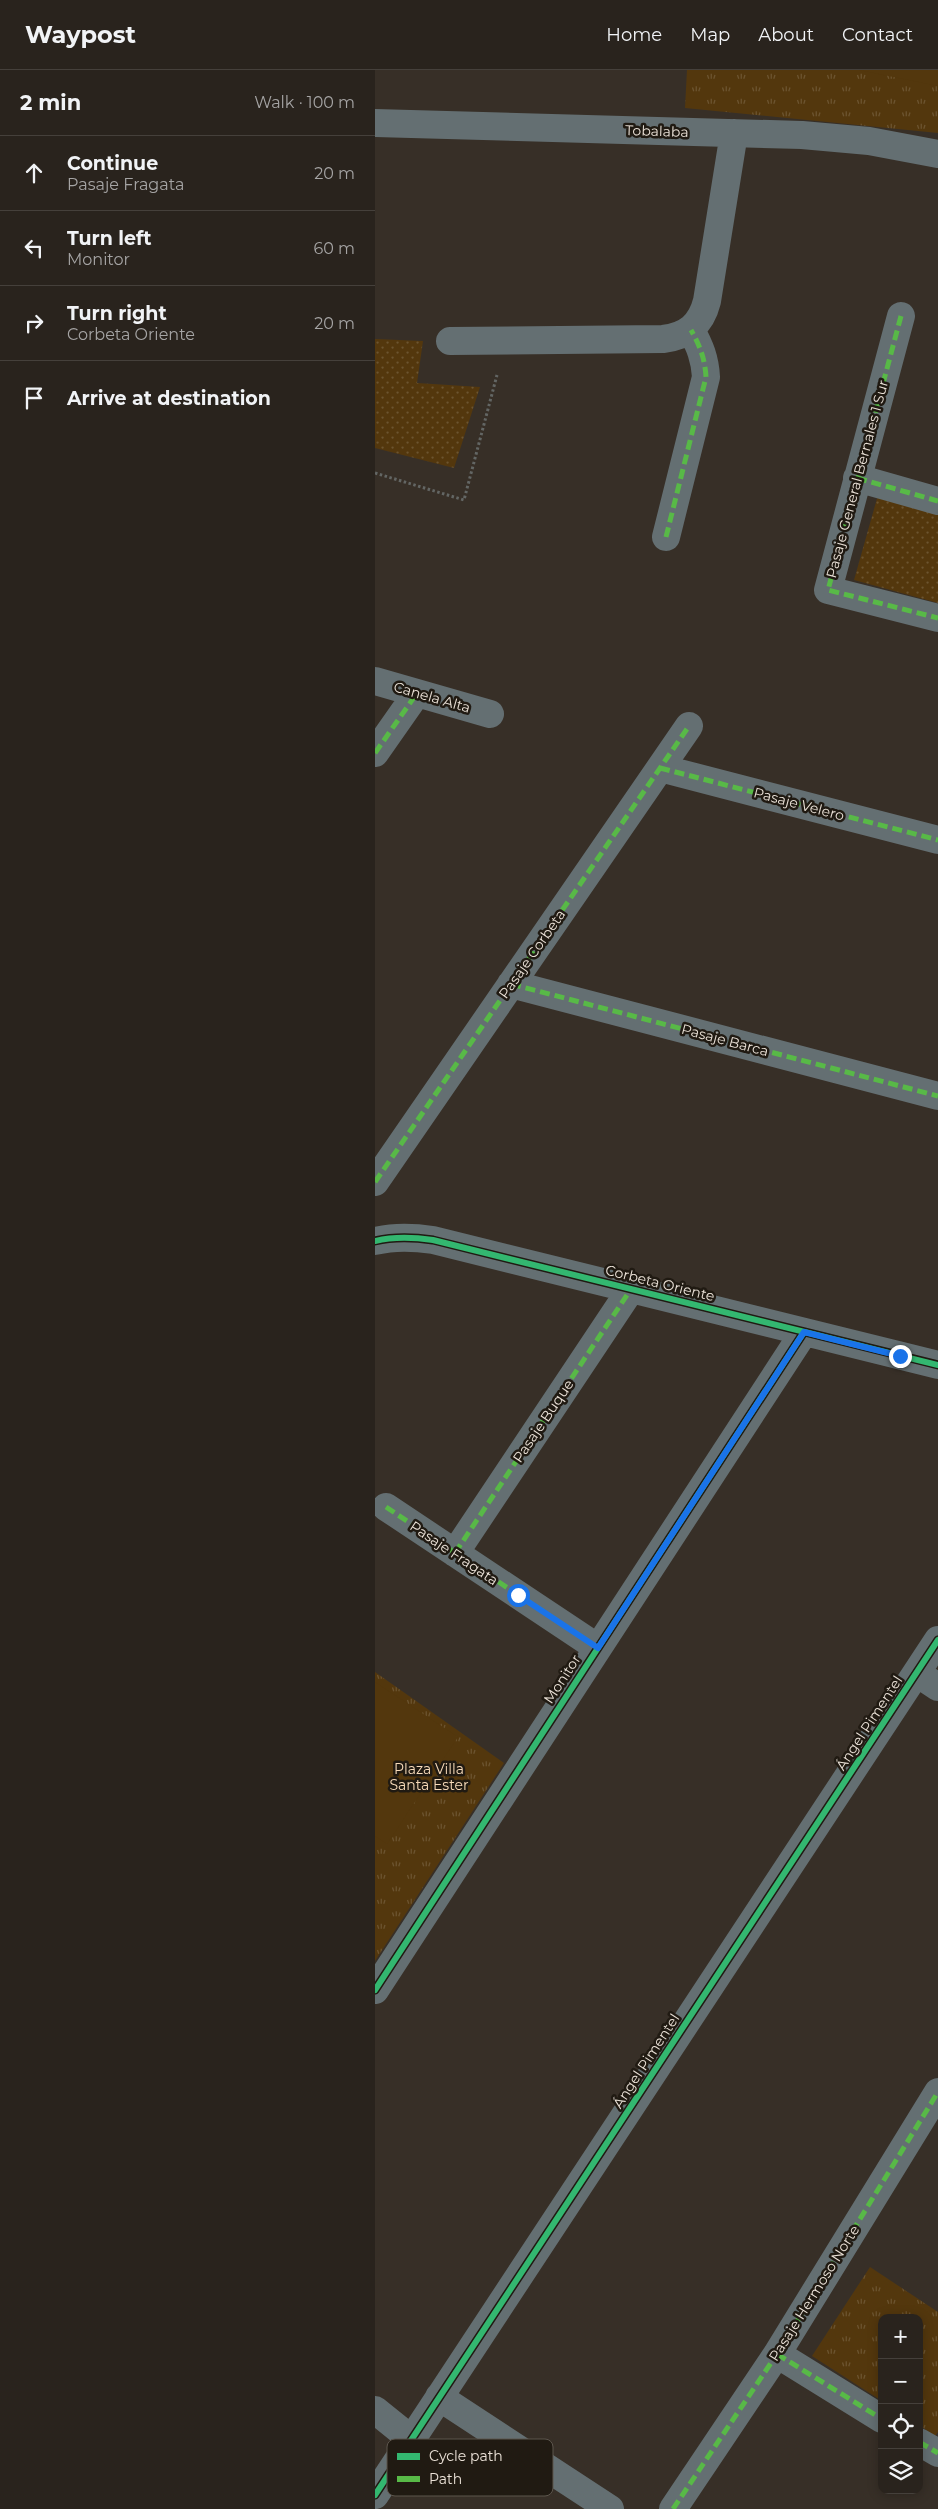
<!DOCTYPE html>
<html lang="en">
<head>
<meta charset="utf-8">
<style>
	:root { --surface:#29231d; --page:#312b26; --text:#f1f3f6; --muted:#a5a4a4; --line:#45403b }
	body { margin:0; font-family:Montserrat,sans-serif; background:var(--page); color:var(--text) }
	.controls { position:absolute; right:15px; bottom:15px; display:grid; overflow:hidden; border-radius:10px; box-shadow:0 2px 12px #0003 }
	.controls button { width:45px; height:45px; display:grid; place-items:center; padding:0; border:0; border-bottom:1px solid var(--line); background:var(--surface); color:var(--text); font:25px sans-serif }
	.stop { position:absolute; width:15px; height:15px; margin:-11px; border:4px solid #1a73e8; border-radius:50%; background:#fff }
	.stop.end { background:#1a73e8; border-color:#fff; box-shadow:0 1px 5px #0008 }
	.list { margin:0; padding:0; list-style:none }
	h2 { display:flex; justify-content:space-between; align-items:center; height:65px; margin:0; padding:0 20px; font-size:21px }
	h2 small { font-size:16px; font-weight:400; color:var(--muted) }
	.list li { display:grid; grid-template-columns:32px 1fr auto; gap:15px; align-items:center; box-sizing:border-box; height:75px; padding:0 20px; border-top:1px solid var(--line) }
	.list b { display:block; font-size:19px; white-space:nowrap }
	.list p { margin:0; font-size:16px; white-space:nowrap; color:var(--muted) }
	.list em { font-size:16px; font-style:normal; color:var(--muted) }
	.icon { flex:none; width:28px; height:28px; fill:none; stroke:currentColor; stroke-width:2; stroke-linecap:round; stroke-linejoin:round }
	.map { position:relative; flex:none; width:563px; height:2439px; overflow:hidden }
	header { display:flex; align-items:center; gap:30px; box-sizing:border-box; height:70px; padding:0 25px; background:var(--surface); border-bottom:1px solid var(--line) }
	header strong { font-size:24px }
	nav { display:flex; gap:28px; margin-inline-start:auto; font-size:18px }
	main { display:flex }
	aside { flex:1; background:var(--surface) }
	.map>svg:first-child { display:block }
</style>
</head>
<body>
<header>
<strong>Waypost</strong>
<nav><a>Home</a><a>Map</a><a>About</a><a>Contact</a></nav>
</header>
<main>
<aside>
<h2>2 min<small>Walk · 100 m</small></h2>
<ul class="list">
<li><svg class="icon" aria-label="ahead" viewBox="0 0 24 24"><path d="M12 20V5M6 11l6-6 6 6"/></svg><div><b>Continue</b><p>Pasaje Fragata</p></div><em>20 m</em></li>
<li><svg class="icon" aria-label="left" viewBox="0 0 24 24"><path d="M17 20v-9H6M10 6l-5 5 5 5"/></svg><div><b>Turn left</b><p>Monitor</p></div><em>60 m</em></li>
<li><svg class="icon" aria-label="right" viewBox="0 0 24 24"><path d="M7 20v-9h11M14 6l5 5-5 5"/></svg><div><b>Turn right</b><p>Corbeta Oriente</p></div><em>20 m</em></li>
<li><svg class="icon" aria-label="arrive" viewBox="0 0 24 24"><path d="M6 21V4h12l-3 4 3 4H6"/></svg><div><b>Arrive at destination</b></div></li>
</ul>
</aside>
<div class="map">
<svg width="563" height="2439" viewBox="0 0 563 2439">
	<defs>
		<pattern id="grass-dots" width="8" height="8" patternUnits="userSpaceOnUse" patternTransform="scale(1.25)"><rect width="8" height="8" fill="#53370d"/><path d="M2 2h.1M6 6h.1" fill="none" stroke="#6c5430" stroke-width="1.8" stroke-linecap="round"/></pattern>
		<pattern id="park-tufts" width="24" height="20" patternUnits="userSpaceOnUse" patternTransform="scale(1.25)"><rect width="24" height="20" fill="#53370d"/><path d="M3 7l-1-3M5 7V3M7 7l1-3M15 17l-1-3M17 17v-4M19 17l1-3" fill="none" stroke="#6c5430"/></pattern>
	</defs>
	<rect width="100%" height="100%" fill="#372f27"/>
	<path fill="url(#grass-dots)" d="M0,269L48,271L42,313L105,317L79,398L0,378Z
		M503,425L563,442V533L479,510Z"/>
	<path fill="url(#park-tufts)" d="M312,0H563V63L310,38Z
		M0,1602L129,1693L0,1891Z
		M495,2197L563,2242V2362L560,2366L544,2355V2248H507V2331L437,2286Z"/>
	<path fill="#53370d" d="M484,0H563V16Z
		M0,1612L83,1667L12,1774L0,1766Z"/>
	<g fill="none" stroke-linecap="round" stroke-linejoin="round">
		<path stroke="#636664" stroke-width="3" stroke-dasharray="2.5 2.5" stroke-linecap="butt" d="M0,403L89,430L122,305"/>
		<path stroke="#646f72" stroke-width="28" d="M0,53L427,65L494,71L563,84
			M526,246L453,520L563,548
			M75,271L288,269C312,266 326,255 332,231L359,63
			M482,408L563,431
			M291,467L331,307C330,289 325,276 316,260
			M0,611L115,644
			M0,683L42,623
			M285,698L563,770
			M136,914L563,1026
			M0,1112L314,656
			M0,1171C20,1166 38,1167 58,1170L563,1295
			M11,1437L223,1578
			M80,1483L256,1219
			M542,1603L563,1617
			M0,1920L429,1262
			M402,2284L507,2349
			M64,2327L235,2439
			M0,2340L36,2369
			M544,2372L563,2383
			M0,2425L563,1570
			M298,2439L402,2284L563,2022"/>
		<path stroke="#58b947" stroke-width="5" stroke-dasharray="10 5" stroke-linecap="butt" d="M526,246L453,520L563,548
			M482,408L563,431
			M291,467L331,307C330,289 325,276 316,260
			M0,683L42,623
			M285,698L563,770
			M136,914L563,1026
			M0,1112L314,656
			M11,1437L223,1578
			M80,1483L256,1219
			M402,2284L507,2349
			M544,2372L563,2383
			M298,2439L402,2284L563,2022"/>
		<defs>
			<path id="cycleway" d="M0,1171C20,1166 38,1167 58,1170L563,1295
				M0,1920L429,1262
				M0,2425L563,1570"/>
		</defs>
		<use href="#cycleway" stroke="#201a12" stroke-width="9"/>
		<use href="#cycleway" stroke="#33b770" stroke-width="6"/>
	</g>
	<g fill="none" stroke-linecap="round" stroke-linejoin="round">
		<path stroke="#1a73e8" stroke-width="6" d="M143,1525L223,1578L429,1262L525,1286"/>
	</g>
	<g text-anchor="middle" stroke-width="5" stroke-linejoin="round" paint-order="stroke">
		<g font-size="14" fill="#ebe2d8" stroke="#201a12">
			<text transform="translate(282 61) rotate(2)" y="5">Tobalaba</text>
			<text transform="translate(482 409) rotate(-75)" y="5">Pasaje General Bernales 1 Sur</text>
			<text transform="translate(57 627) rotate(16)" y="5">Canela Alta</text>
			<text transform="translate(424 734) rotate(15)" y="5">Pasaje Velero</text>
			<text transform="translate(157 884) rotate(-55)" y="5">Pasaje Corbeta</text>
			<text transform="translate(350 970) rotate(15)" y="5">Pasaje Barca</text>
			<text transform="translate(285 1213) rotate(14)" y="5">Corbeta Oriente</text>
			<text transform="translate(168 1351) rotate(-56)" y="5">Pasaje Buque</text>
			<text transform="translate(79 1483) rotate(34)" y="5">Pasaje Fragata</text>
			<text transform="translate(187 1609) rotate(-57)" y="5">Monitor</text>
			<text transform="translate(494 1653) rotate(-57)" y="5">Ángel Pimentel</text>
			<text transform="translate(271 1991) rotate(-57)" y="5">Ángel Pimentel</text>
			<text transform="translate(439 2223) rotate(-58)" y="5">Pasaje Hermoso Norte</text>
		</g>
		<g font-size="14" fill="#f8dbba" stroke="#201a12">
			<text x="54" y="1704">Plaza Villa<tspan x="54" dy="16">Santa Ester</tspan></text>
		</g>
	</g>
	<rect x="12" y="2369" width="166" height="57" rx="8" fill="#201a12" stroke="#5d564d" stroke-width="1"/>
	<rect x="22" y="2383" width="23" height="7" fill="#33b770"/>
	<rect x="22" y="2406" width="23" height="6" fill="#58b947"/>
	<g font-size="14" fill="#ebe2d8">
		<text x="54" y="2391">Cycle path</text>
		<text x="54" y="2414">Path</text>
	</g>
</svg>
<div class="controls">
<button>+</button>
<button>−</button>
<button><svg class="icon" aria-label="locate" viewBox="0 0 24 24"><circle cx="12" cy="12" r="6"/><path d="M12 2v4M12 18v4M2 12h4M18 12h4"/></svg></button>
<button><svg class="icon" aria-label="layers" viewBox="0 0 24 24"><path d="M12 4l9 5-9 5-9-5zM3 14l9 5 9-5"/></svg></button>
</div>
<div class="stop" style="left:143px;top:1525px"></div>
<div class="stop end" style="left:525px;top:1286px"></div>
</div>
</main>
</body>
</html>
